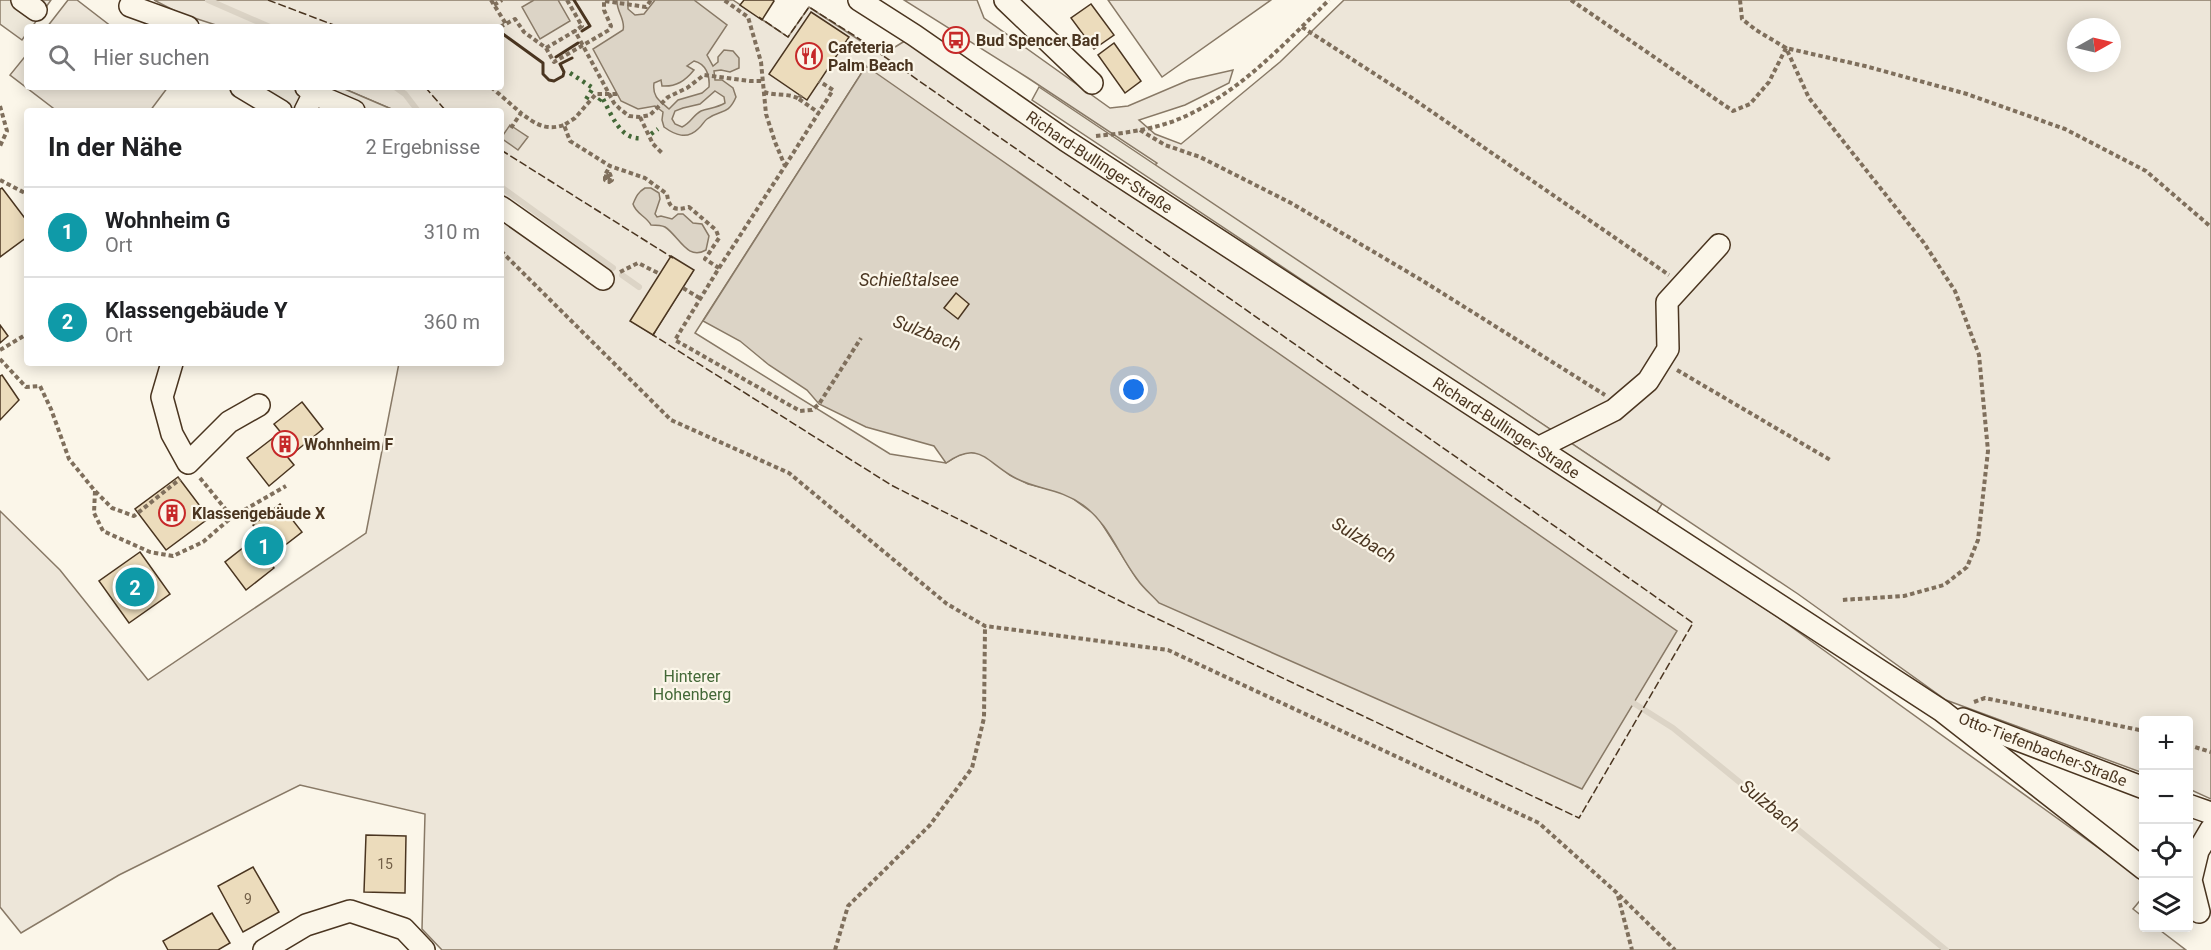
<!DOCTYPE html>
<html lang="de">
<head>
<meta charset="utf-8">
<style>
	:root { --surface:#fff; --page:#f6f6f6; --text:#202124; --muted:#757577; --line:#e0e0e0; --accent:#c62828 }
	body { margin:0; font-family:Roboto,sans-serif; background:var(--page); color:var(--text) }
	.controls { position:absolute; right:18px; bottom:18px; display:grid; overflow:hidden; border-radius:6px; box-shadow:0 3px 15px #0003 }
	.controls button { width:54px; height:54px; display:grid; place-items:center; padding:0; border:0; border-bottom:2px solid var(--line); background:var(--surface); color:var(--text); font:30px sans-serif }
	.compass { position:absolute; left:2067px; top:18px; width:54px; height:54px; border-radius:50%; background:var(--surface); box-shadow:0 3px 15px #0003; rotate:82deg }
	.you { position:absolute; left:1134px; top:390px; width:21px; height:21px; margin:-15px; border:4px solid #fff; border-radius:50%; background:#1a73e8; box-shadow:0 0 0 9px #1a73e833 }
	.badge { display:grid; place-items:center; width:39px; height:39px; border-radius:50%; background:var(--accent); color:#fff; font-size:20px; font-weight:700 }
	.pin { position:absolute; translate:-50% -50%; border:3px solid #fff; box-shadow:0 2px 6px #0006 }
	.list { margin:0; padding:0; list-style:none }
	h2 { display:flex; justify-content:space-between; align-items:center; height:78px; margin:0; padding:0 24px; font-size:26px }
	h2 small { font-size:20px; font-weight:400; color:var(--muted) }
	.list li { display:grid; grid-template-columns:39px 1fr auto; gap:18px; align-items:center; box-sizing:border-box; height:90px; padding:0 24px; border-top:2px solid var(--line) }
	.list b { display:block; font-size:22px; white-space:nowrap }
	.list p { margin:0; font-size:20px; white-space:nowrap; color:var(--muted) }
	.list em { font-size:20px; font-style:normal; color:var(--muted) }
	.icon { flex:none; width:33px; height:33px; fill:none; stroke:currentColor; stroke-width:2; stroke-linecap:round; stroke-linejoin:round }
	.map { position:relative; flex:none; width:2211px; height:950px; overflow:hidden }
	.search { position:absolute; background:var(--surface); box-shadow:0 3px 15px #0003; left:24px; top:24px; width:480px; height:66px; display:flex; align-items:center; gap:15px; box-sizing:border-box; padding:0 21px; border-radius:6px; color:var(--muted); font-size:22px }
	.panel { position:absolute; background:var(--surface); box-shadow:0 3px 15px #0003; left:24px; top:108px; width:480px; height:258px; border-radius:6px }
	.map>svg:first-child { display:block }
</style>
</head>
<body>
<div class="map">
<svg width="2211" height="950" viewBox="0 0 2211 950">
	<rect width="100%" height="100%" fill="#fbf6e9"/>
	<path fill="#ede6d9" stroke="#887966" stroke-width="1.5" fill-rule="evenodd" d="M68,0H77L112,27H47Z
		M154,0H733L788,37L809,7L882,55L908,39L1779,618L2143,880V897L2133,909L2143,917L2144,928H2157L2186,950H442L422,929L425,814L300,785L119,875L21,933L0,907V511L60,570L148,680L366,533L399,363H501V111H396L340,87H501V27H222L179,13ZM866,66L1137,579L1097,516L1065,493L1028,484L1010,475L983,454L968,452L957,456L946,463L890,454L695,333ZM693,271L653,335L631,321Z
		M904,0H977L984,18L1110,108L1128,106L1189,80L1233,70L1229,83L1185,105L1139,120L1155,134L1181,144L1280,62L1344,0H2211V799L2189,789L2188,720H2144L2143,773L1946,700L1798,594L1154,166L1157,163L1028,78ZM2076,27H2112V63H2076Z
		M1108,0H1271L1162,77Z
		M27,54V87H168L150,111H57L10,75Z"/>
	<path fill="#ede7d9" stroke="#887966" stroke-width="1.5" d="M0,0H51L32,27H27V33L22,40L0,24Z
		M258,87H340L396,111H296Z
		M1039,87L1662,504L1655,515L1032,100Z"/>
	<path fill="#dcd4c6" stroke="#887966" stroke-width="1.5" fill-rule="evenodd" d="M534,0H558L570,21L540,39L522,7Z
		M617,0H628V9L635,15L644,14L655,0H694L727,25L707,55L713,66L718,62V57L724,50L733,51L739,58V68L730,72L721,70L714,71L715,80H722L733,88L736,97C728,116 720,109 707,119C704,121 702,126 698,129C687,140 675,135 664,127L662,120L663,112L655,106L638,109L621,101L593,49L623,30C626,20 616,11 617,0ZM694,61C706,64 710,75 709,87L702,93L678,100L669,109C660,101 652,97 654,83L661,80L662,86C676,87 685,81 694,70L687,66ZM715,91L724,97L725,103C717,108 709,108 701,111C693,115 691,123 682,127L675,124L672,119L675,111L683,108L700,104Z
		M866,66L1677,631L1582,789L1159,603C1152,595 1143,588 1137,579C1118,554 1109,524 1083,505C1058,487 1033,490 1010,475C984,459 978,441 946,463L934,446L866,427L819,404L807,390L769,365L740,341L703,321Z
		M510,125L528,137L518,150L501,138Z
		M645,188H651L659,193L660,199L655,214L657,217L661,216L672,219L678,214H683L693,223L702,224L709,236L706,250C687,261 679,236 665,227C661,225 656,225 651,225C646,216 636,214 633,204C636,197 638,192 645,188Z"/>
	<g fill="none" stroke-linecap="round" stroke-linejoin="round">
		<path stroke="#dcd4c6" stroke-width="6" d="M208,0L270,27
			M395,87L405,94L418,111
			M501,187L613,268
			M622,275L639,287
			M1627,699L1673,728L1946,950"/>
	</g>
	<path fill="#ecdcbc" stroke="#4a3520" stroke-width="1.5" d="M744,0H773L774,1L762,20L740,5Z
		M1091,4L1114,35L1094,49L1071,18Z
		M811,12L849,37L807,100L769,74Z
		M1114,43L1141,81L1125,93L1098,55Z
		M2,188L27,221V237L0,257V189Z
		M671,256L694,270L653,335L630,321Z
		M956,293L969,304L958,319L944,308Z
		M0,325L8,336L0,343Z
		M2,375L19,400L0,420V376Z
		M302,402L323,429L296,451L293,447L285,454L294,465L269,486L247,458L273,438L275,441L283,435L274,424Z
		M178,477L209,518L166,550L135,509Z
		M280,504L302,532L275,553L273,550L265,557L274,568L246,590L225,562L253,540L255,542L262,536L253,525Z
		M140,552L170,594L129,623L99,581Z
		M366,835L406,836L405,893L364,892Z
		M253,867L279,912L243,932L218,886Z
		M212,913L230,943L218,950H168L163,941Z"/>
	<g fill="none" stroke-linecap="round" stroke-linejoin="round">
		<defs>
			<g id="minor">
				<path d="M22,0L36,10"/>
				<path id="s1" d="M859,0L914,35L1065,140L1942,711L2144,869"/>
				<path d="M1005,0L1092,83"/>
				<path d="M130,6L188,27"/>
				<path d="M241,87L281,111"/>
				<path d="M306,87L319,96L354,111"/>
				<path d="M305,111L314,93"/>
				<path d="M501,207L603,279"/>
				<path d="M172,363L162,397L172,434L188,463L229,422L259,405"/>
				<path d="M1538,448L1614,410L1648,381L1668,349L1667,302L1719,245"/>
				<path d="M1963,719L2144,788"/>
				<path d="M2188,805L2211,813"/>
				<path d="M2199,912L2191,880L2198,851L2211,829"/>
				<path d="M264,950L306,925L350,911L404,929L424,950"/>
			</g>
		</defs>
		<use href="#minor" stroke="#4a3520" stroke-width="24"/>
		<path stroke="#7f6f5c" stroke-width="4" stroke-dasharray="4.5 3" stroke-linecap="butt" d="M491,0L506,24
			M567,0L582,26L575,31
			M1571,0L1733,111L1750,104L1769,82L1786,48L1809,98L1924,243L1955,291L1979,355L1988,451L1978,540L1967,567L1944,585L1904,596L1841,600
			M1740,0L1742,19L1756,30L1786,48L1865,66L1967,94L2065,129L2146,171L2211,227
			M605,1L646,7L651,0
			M494,5L502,0
			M500,27L515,19L524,32L546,48L575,31L614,103L620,109L629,116L640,117L650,115L668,97L687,88L704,75L750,81H764
			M1302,27L1412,98L1669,275
			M546,48L554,62L609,30L611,26L604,10V0
			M491,87L521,113
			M764,92C775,96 790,93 799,99L801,95
			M617,94H596L575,118L564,125L570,141L610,166L645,178L667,194C669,209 675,211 689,207L716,230L719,238L705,259L719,268L675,340L800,411L812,410L819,404L861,338
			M799,99L819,113
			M0,106L7,131L0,146
			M640,117L653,144L663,154
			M511,128L521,113C535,124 546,131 564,125
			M1140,130L1165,145L1200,157L1291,203L1423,281L1605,395
			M1096,136C1126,133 1158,129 1186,116C1243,89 1284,44 1329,0
			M785,166L833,90L819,81
			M608,177L607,176H611L609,181L606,180V174H610L612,180L609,182L605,180V175L610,166
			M0,180L27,194
			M501,251L671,420L789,473L947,604L985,626L1168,650L1539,823L1617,893L1675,950
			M719,268L785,166L775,142L766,114L761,62L748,17L724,0
			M620,272L638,263L660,274
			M683,288L701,299
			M0,350L27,334
			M0,359L26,387L40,386L51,409L69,459L95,491L112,508L134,516L180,479
			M1677,370L1832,461
			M200,478L232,517
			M95,491L94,513L103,531L150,552L173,556L203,542L232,517L286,486
			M1974,702L1985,698L2144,731
			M2188,745L2211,752
			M1618,896L1632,950
			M835,950L848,906L930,825L972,768L984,718L985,626"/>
		<use href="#minor" stroke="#fbf6e9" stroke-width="21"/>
		<path stroke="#436837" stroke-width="4.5" stroke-dasharray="3 4.5" stroke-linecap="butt" d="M570,73L593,88L585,101
			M599,101L602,97C612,115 620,141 643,138
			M651,134L658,129"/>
		<path stroke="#4a3520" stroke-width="1.5" stroke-dasharray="8 3" stroke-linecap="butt" d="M268,0L339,27
			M425,87L446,111
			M501,150L673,258
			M655,332L653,335L891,485L1124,603L1579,818L1693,623L855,36L809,7L788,37L759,17"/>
		<path stroke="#4a3520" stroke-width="3" d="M574,0L590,26L582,31
			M503,34L543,63V74L549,80L554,81L563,76L564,72L560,64L572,58
			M556,57L578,43"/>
	</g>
	<defs>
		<symbol id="bus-ring" viewBox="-11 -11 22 22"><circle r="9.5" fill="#fbf6e9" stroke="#c62828" stroke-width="1.5"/><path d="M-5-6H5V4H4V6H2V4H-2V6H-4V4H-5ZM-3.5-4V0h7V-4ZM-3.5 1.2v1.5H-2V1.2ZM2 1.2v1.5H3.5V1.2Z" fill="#c62828"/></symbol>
		<symbol id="restaurant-ring" viewBox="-11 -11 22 22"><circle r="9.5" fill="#fbf6e9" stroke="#c62828" stroke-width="1.5"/><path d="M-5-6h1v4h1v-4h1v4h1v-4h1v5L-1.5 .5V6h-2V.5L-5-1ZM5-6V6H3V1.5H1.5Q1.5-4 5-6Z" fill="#c62828"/></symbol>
		<symbol id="building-ring" viewBox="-11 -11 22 22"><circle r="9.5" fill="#fbf6e9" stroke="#c62828" stroke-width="1.5"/><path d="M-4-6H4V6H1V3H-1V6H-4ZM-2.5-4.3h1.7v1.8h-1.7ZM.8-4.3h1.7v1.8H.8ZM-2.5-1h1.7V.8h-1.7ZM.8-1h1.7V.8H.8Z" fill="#c62828"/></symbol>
	</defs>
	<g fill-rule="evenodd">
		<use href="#bus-ring" x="941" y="25" width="30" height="30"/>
		<use href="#restaurant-ring" x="794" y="41" width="30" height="30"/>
		<use href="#building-ring" x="270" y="429" width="30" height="30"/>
		<use href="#building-ring" x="157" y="498" width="30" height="30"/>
	</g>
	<g text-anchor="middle" stroke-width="4.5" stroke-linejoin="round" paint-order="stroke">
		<g font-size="14" fill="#725f47">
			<text x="385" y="869">15</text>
			<text x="248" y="904">9</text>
		</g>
		<g font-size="16" font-weight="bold" fill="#4a3520" stroke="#fbf6e9" text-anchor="start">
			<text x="976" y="46">Bud Spencer Bad</text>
			<text x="828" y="53">Cafeteria<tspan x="828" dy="18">Palm Beach</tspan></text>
			<text x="304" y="450">Wohnheim F</text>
			<text x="192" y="519">Klassengebäude X</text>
		</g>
		<g font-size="16" fill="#4a3520" stroke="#fbf6e9">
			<text dy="6" stroke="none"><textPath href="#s1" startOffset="290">Richard-Bullinger-Straße</textPath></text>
			<text dy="6" stroke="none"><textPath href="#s1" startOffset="776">Richard-Bullinger-Straße</textPath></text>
			<text transform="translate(2043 749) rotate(21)" y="6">Otto-Tiefenbacher-Straße</text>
		</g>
		<g font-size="16" fill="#436837" stroke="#fbf6e9">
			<text x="692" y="682">Hinterer<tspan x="692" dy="18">Hohenberg</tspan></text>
		</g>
		<g font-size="18" font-style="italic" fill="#4a3520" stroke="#fbf6e9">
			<text x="909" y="286">Schießtalsee</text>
			<text transform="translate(927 333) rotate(21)" y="6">Sulzbach</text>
			<text transform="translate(1364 540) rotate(31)" y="6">Sulzbach</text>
			<text transform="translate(1770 806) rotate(39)" y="6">Sulzbach</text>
		</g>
	</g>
</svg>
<div class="controls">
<button>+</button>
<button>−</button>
<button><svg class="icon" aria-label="locate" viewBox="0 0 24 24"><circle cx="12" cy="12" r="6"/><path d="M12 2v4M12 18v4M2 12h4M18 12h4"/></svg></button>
<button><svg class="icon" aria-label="layers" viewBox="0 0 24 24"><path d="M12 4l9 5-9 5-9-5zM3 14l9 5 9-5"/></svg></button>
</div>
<svg class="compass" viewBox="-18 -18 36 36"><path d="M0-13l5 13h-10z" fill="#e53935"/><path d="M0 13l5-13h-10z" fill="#757577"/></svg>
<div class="you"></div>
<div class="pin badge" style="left:264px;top:546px;background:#0f9aa8">1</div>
<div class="pin badge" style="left:135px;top:587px;background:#0f9aa8">2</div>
<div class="search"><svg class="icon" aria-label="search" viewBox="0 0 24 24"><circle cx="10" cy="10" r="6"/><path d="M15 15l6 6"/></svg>Hier suchen</div>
<section class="panel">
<h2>In der Nähe<small>2 Ergebnisse</small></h2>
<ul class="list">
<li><span class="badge" style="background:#0f9aa8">1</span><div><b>Wohnheim G</b><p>Ort</p></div><em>310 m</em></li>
<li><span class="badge" style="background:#0f9aa8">2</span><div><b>Klassengebäude Y</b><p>Ort</p></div><em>360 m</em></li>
</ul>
</section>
</div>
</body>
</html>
